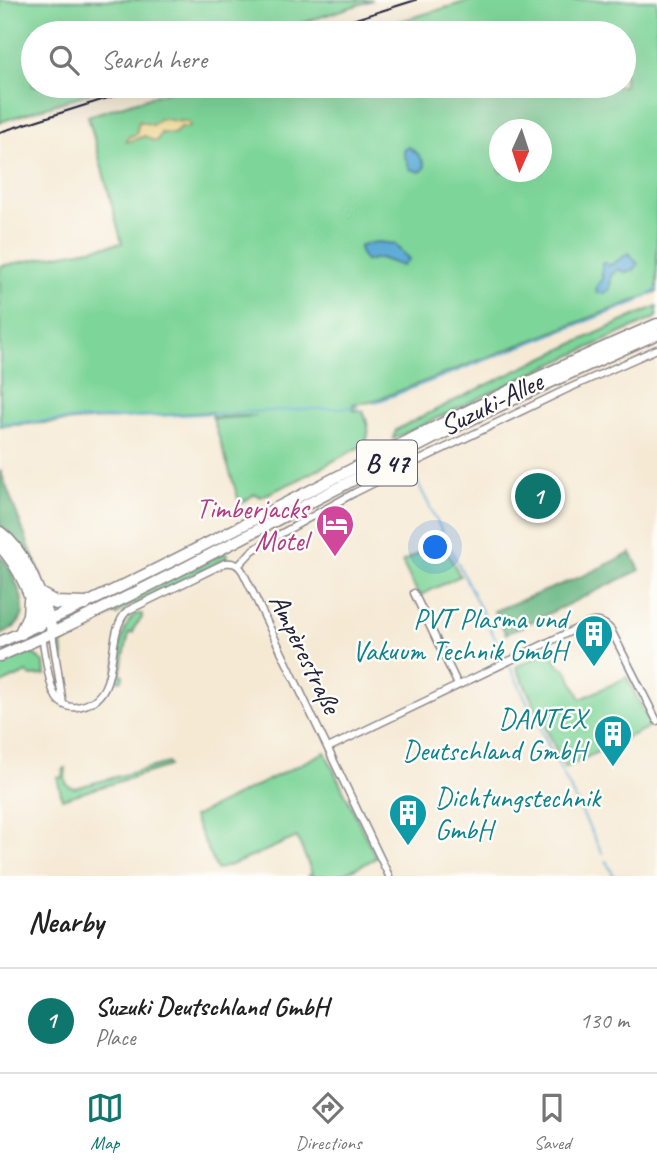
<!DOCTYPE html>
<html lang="en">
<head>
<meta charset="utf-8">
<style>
	:root { --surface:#fff; --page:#f6f6f6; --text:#222; --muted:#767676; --line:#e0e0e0; --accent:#0f766e }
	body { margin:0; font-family:Caveat,sans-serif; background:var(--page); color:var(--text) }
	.compass { position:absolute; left:489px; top:119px; width:63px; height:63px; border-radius:50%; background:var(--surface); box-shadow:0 7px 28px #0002; rotate:183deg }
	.you { position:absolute; left:436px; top:548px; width:24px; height:24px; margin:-18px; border:5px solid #fff; border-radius:50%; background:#1a73e8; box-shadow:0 0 0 10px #1a73e833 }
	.badge { display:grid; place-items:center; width:46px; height:46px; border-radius:50%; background:var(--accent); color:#fff; font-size:23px; font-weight:700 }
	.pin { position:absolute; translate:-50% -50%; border:4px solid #fff; box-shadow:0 2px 7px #0006 }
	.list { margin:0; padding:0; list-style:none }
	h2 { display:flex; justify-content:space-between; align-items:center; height:91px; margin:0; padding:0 28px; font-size:30px }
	h2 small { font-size:23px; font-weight:400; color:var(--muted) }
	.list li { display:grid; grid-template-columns:46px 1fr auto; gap:21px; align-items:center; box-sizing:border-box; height:105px; padding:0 28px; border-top:2px solid var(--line) }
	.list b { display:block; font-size:26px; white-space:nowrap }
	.list p { margin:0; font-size:23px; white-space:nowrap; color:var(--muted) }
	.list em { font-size:23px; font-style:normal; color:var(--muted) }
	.icon { flex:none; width:38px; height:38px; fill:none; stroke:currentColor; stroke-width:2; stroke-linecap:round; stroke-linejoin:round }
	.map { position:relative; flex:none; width:657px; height:876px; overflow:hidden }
	.search { position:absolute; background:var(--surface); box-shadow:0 7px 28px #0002; left:21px; right:21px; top:21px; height:77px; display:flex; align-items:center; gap:18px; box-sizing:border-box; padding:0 24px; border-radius:38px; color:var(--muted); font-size:26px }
	.sheet { height:196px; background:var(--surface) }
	nav { display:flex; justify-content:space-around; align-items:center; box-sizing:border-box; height:98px; border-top:2px solid var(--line); background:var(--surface); font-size:19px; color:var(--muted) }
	nav a { display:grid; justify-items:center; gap:4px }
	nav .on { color:var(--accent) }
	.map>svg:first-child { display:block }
</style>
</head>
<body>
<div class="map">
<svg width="657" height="876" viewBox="0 0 657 876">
	<rect width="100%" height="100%" fill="#fdfcf7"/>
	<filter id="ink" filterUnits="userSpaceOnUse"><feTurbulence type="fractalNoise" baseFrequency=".0143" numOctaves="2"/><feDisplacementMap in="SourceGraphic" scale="14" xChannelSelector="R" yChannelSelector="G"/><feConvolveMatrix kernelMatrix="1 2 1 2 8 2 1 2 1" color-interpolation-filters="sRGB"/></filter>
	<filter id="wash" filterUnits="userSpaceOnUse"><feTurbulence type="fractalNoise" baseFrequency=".00686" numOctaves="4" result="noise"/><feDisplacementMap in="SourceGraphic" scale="28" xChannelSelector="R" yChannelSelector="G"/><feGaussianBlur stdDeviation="1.57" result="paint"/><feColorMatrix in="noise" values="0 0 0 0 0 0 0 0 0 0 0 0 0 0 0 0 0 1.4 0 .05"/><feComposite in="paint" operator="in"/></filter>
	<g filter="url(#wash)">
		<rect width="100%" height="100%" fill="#f5e9d4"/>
		<path fill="#7ed599" stroke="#507c6a" stroke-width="2" fill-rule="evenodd" d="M0,0H373L271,33H33V86H111L0,122Z
			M472,0H657V292L371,402L353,404L354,410L363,411C368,424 371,431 365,444L300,479L261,497L255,494L240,504L213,419L256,416L212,417V412L0,426V266L122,243L88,116L186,86H624V33H360ZM500,130H542V172H500Z
			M657,306V317L515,381L393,439L396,430C482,386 569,345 657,306Z
			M442,541L460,576L419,596L402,562Z
			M226,552L227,558L122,610L117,615L115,613L93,624V627L62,643L64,670L62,668L57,645L60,635Z
			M136,614H142V618L135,626L133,633H129L120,674L123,675L122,680L119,681L114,676C118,658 121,624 136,614Z
			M551,650L559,666L566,669L581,699L627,677L651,726L565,768L516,667Z
			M29,653L35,655L44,663L45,675L30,676L27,672L1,684L0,689V664L22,654Z
			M325,752L376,858L340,876H308L312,873L297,837L244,860L217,870L193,817Z
			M168,763L169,766L62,799L57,777L62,778L63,769L66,768C65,777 63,787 75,788Z"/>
		<path fill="#66b681" stroke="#446c5e" stroke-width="2" d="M0,470L41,577L35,576C26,558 17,536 0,526Z
			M631,553L640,570L506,634L494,611L585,575Z
			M0,555C9,564 12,574 17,585C27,609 27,624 0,635Z"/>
		<path fill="#eeda9e" stroke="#887e6c" stroke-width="2" d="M160,119C170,118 176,123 187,121L190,125L188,128L181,127L174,134L161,133L157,141H154L145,136L128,142L126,141L128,137L136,134L139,121L152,125Z"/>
		<path fill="#5aaad5" stroke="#3e6688" stroke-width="2" d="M409,147L420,156L425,166L423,170L420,172L410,169L404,154V149Z
			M378,242L394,244L409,259L402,266L380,258L365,261L360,252V245Z
			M629,253L638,264L634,270L624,272L619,269L611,275L610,289L605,293H597L596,287L602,279V263H606L609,266Z"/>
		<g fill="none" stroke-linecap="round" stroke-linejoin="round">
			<path stroke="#5aaad5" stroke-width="2" d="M374,403L637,302L657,289
				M0,423L358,407
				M414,475L505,658
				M510,667L602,853
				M606,861L614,876"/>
		</g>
	</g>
	<g filter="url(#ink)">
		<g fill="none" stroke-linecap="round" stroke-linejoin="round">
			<defs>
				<path id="minor" d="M239,565L252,551L266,542L354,493L418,461L565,390L657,349
					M414,593L458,685
					M52,633L63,704
					M42,636C45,651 48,683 55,695C59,704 68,708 77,707C126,699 102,637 127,611L225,563C234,562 238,564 243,572L389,876
					M328,748L586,624C597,620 603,621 611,630L657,721"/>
				<path id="primary" d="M0,642L85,604
					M0,656L52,633L51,626"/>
				<path id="trunk" d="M85,604C202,548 315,487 431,429C505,392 581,357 657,324
					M52,633C184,571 311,501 440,435C511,399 584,367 657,334"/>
				<path id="motorway" d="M0,533C25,551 38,592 49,620
					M0,545C20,566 33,597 39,625
					M38,593L56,603L85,604
					M21,633L29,615L30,600"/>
			</defs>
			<use href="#minor" stroke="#8c8688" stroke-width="9"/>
			<use href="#primary" stroke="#8c8688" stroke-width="13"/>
			<use href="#trunk" stroke="#8c8688" stroke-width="13"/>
			<use href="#motorway" stroke="#8c8688" stroke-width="15"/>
			<use href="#minor" stroke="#fff" stroke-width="6"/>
			<use href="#primary" stroke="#fff" stroke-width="10"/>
			<use href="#trunk" stroke="#fff" stroke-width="10"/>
			<use href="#motorway" stroke="#fff" stroke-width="12"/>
			<path stroke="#22223b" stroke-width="2" d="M311,33L416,0
				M0,132L146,86"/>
		</g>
	</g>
	<defs>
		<symbol id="hotel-pin" viewBox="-11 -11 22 30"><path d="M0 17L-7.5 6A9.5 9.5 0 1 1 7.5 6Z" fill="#d1479c" stroke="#fdfcf7"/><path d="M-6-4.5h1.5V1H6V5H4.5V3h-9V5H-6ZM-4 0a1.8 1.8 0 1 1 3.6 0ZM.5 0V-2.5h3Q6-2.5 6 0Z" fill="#fff"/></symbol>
		<symbol id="building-pin" viewBox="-11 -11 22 30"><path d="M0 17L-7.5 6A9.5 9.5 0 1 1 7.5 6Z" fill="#0f9aa8" stroke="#fdfcf7"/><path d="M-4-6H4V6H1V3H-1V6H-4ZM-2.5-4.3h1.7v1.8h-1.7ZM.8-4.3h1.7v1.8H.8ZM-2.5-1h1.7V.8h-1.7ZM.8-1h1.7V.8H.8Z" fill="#fff"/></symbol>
	</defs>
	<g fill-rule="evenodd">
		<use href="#hotel-pin" x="313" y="502" width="44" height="60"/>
		<use href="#building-pin" x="572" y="612" width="44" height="60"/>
		<use href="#building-pin" x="591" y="712" width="44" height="60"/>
		<use href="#building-pin" x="386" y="791" width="44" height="60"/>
	</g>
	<g text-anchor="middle" stroke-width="5" stroke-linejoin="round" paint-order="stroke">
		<rect fill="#fdfcf7" stroke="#646373" stroke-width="2" x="357" y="440.5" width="60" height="45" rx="5"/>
		<g font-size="26" font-weight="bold" fill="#22223b">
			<text x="387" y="472">B 47</text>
		</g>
		<g font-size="28" fill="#22223b" stroke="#fdfcf7">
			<text transform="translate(491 403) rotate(-26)" y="10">Suzuki-Allee</text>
			<text transform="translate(306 653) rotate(64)" y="10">Ampèrestraße</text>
		</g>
		<g font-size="28" fill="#b23c85" stroke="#fdfcf7" text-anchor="end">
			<text x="308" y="518">Timberjacks<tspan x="308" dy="32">Motel</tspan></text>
		</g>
		<g font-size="28" fill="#0d838f" stroke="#fdfcf7" text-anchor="end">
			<text x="567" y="628">PVT Plasma und<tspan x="567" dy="32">Vakuum Technik GmbH</tspan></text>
			<text x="586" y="728">DANTEX<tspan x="586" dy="32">Deutschland GmbH</tspan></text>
			<text x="435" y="807" text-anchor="start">Dichtungstechnik<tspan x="435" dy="32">GmbH</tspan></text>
		</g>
	</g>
</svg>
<svg class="compass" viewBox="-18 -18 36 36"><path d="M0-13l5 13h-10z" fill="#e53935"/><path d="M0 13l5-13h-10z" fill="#767676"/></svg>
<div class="you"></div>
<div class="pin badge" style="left:538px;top:496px">1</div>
<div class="search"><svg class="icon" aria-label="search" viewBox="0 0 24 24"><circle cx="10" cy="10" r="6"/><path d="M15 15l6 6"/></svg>Search here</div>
</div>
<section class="sheet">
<h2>Nearby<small></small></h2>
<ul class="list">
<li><span class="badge">1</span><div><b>Suzuki Deutschland GmbH</b><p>Place</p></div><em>130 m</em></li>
</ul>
</section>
<nav>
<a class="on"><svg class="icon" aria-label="map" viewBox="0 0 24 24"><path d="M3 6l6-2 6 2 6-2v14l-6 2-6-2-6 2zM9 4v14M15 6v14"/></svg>Map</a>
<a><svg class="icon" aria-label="directions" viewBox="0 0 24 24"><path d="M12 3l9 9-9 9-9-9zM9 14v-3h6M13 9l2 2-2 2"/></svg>Directions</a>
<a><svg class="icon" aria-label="saved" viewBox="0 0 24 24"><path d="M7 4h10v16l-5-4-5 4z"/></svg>Saved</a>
</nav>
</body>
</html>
